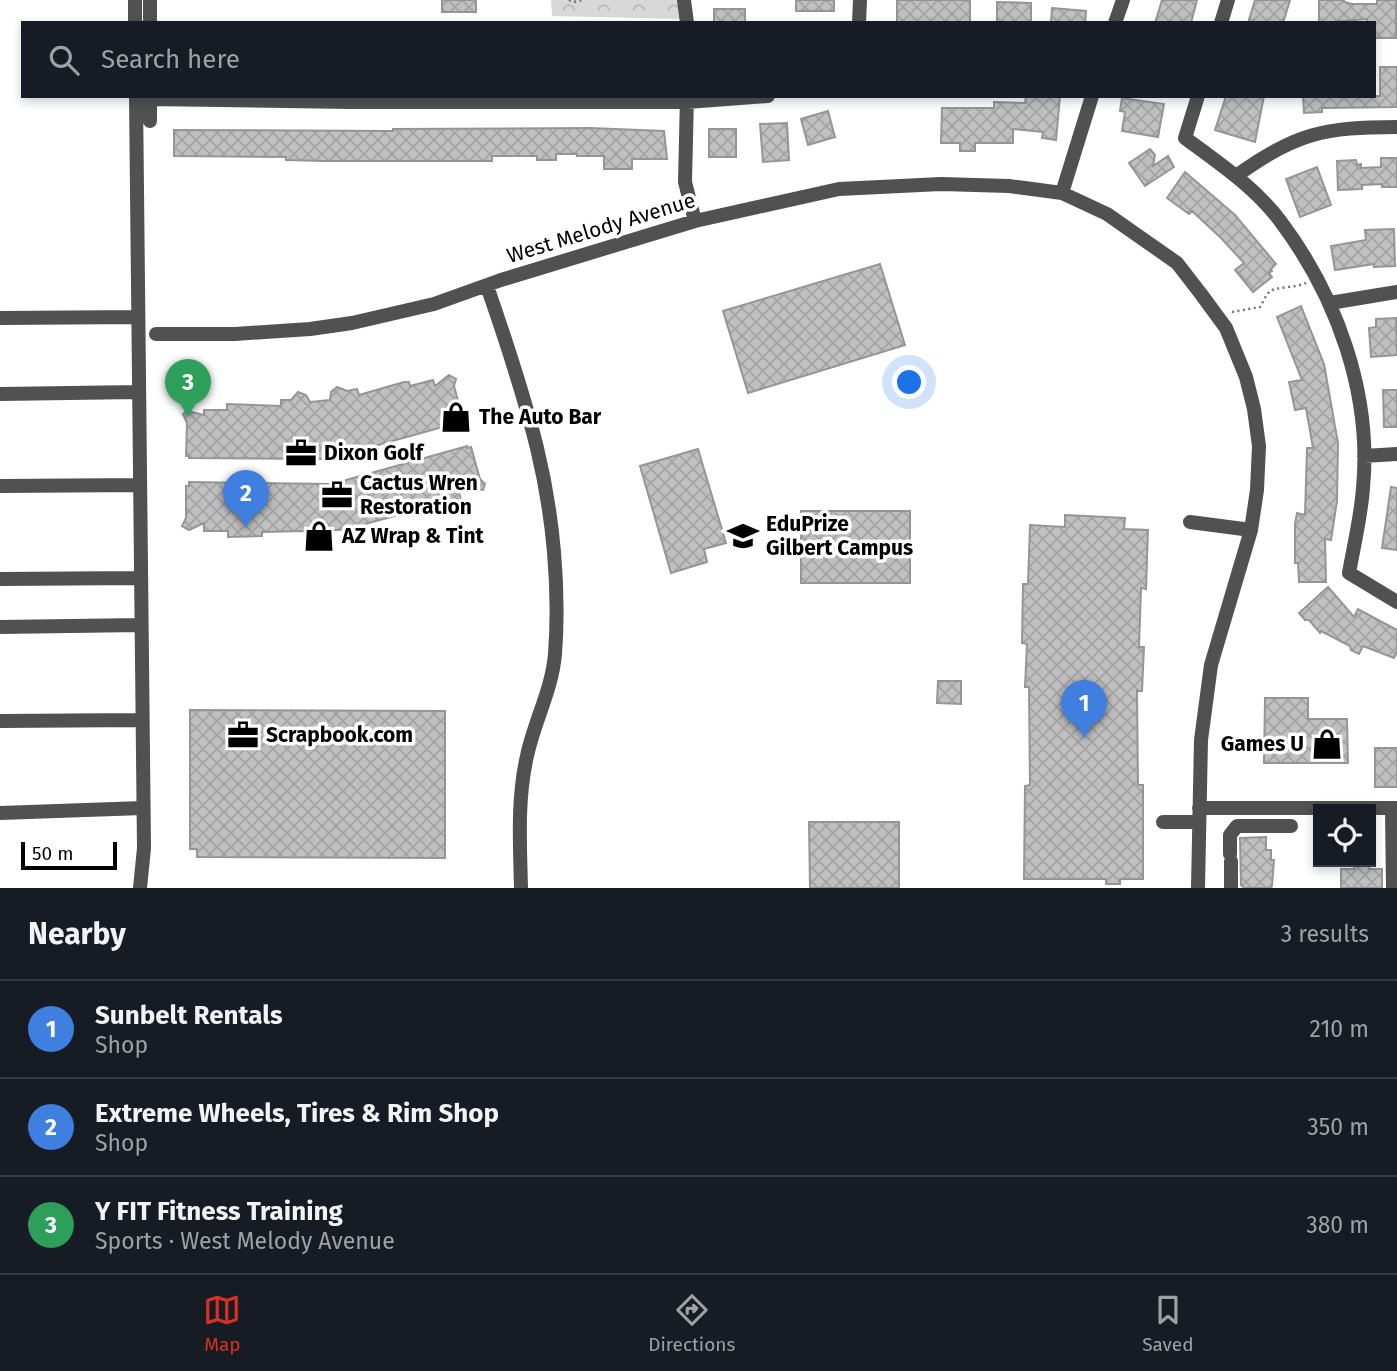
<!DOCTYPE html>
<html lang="en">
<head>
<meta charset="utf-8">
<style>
	:root { --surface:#171b24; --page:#20242c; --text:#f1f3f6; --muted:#9ea1a6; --line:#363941; --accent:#d93025 }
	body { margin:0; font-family:"Fira Sans",sans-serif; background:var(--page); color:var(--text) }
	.controls { position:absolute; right:21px; bottom:21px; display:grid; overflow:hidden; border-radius:0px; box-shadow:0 4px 10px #0003 }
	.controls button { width:63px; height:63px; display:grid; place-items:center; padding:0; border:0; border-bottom:2px solid var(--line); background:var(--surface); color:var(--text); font:35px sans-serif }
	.scale { position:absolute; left:21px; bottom:18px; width:96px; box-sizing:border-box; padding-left:7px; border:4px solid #000; border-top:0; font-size:19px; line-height:24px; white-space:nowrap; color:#000; -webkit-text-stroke:5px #fff; paint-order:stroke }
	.you { position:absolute; left:910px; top:383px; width:24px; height:24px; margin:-18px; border:5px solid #fff; border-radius:50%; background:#1a73e8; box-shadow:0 0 0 10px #1a73e833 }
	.badge { display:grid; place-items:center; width:46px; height:46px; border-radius:50%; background:var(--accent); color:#fff; font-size:23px; font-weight:700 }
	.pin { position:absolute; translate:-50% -58px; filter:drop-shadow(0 2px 4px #0008) }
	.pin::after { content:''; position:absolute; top:37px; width:24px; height:21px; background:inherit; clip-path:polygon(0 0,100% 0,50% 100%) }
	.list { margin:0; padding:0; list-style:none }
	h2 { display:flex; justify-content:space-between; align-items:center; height:91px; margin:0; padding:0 28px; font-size:30px }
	h2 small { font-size:23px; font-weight:400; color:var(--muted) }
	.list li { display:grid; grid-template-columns:46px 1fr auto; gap:21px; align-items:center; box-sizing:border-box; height:98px; padding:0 28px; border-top:2px solid var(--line) }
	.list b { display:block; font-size:26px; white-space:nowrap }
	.list p { margin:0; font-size:23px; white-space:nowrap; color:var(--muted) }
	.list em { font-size:23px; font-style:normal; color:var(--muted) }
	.icon { flex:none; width:38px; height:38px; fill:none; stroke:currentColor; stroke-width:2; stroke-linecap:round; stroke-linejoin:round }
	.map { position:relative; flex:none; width:1397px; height:888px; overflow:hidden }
	.search { position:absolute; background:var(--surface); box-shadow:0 4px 10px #0003; left:21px; right:21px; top:21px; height:77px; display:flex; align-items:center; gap:18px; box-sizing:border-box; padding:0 24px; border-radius:0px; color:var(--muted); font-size:26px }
	.sheet { height:385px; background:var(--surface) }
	nav { display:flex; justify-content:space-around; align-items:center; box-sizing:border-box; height:98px; border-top:2px solid var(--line); background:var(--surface); font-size:19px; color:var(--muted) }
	nav a { display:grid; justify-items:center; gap:4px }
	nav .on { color:var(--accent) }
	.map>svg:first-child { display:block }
</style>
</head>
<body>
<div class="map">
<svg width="1397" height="888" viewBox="0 0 1397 888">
	<defs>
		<pattern id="forest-crowns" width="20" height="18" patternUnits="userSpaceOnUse" patternTransform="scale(1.75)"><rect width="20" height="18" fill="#d8d8d8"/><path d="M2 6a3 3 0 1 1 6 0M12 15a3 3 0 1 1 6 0" fill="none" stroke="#b8b8b8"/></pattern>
		<pattern id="building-cross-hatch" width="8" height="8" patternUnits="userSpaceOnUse" patternTransform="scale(1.75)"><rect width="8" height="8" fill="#c0c0c0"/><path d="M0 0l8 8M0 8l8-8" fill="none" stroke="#a3a3a3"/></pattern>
	</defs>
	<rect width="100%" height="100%" fill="#fff"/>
	<path fill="url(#forest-crowns)" d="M551,0H684L687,19L552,16Z"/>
	<path fill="url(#building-cross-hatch)" stroke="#959595" stroke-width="2" d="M442,0H476V12H442Z
		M796,0H834V11H796Z
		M897,0H970V23H897Z
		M1162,0H1197L1191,23H1155Z
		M1255,0H1290L1283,23H1248Z
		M1319,0H1344V2L1352,4H1377V0H1396V38H1374V23H1367V19L1319,23Z
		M997,2L1031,3V23H997Z
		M1052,8L1086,11L1085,23H1051Z
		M714,9H745V23H714Z
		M1380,67H1397V107L1322,108V112L1304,113L1303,96H1380Z
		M1026,96H1060L1056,140L1042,138L1043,132L1013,129V143H975V151H960V143H941L942,108H994V102L1025,103Z
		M1226,96H1264L1255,142L1215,130Z
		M1122,98L1164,104L1158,137L1122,131L1125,112L1120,111Z
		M828,111L835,137L808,145L801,119Z
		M787,123L789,160L763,162L760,124Z
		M590,128L664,131L667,159H632V169H604V156H577V154H556V160H537V156H492V161H323L286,160V157L174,156V130L393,131V129Z
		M709,129H736V157H709Z
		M1150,149L1155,155L1153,166L1168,156L1174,167L1145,186L1129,163Z
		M1381,158H1397V187H1382V184L1362,185V189L1338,190L1337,161L1356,160L1357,165L1361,164V168L1381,167Z
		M1317,167L1331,205L1300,217L1286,179Z
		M1185,172L1235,215L1276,264L1271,269L1272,271L1269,273L1272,277L1253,292L1235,270L1244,263L1221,238L1192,211L1189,214L1167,198Z
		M1394,229L1395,266L1374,267V264L1335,270L1331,246L1366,240L1365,230Z
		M880,264L905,345L748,393L723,311Z
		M1301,306L1324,364L1338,443L1337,501L1331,540L1325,539L1326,582H1299L1298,563H1295V524L1297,513L1305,515L1307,448H1313L1306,408L1295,410L1289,382L1302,380L1277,317Z
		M1396,318L1397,355L1371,357L1369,328L1376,327V319Z
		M449,375L456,379L454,386L463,419L461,422L328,459L189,458V456H186L187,423L183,414L187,411L204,415V410H227V404L281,406V400H291L298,392L306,395L310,402L330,400L331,392L337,387L347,391L357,389L359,395L404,382H409L410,386L433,380L435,386Z
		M1383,390H1397V427H1384Z
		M467,446V448L471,447L480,479L485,484L483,490L474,489L459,493L461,499L443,503L444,508L439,510L416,516H411L410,512L365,524V534L359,539L354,538L347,529L327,531L324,541L317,544L308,535H305V531L262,532V536L228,537V531H204V523L189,530L182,526L186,518V486H189V482L332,484Z
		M698,449L726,543L704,549L707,562L671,573L640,466Z
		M1391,487L1397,488V550L1382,548Z
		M801,511H910V583H801Z
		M1065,515L1125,518L1124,529L1148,530L1146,589L1141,588L1139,647H1144L1142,691H1137L1138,785H1143V879H1120V884H1106V879H1024L1025,786L1030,785L1029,687H1025L1027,644L1022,643L1023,584H1028L1030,525L1065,527Z
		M1328,587L1354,617L1358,609L1397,630V652L1394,658L1363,646L1359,654L1351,650L1350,646L1321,631L1320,633L1309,620H1305L1299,613Z
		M938,681H961V704L937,703Z
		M1265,698H1308V719H1347L1348,763H1264Z
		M190,710L445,711V858L197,857V849H190Z
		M1375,748H1397V787H1375Z
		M809,822H899V888H810Z
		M1266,837V850H1271V860H1274L1272,886L1271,888H1244L1241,885L1240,838Z
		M1354,865H1369V869H1382V888H1341V869H1354Z"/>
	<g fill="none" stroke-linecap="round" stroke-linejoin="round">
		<path stroke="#737373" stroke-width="2.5" stroke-dasharray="2 3.5" stroke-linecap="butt" d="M569,0L574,2L583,0
			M1232,312L1260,307C1263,302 1266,295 1270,291C1276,287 1295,288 1306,283"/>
		<path stroke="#515151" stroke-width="14" d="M135,0V23
			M150,0V23
			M684,0L687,23
			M859,23L860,0
			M1115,23L1123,0
			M1221,23L1228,0
			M136,96L144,848L140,888
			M687,96L685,182L695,221
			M1198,96L1185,138C1219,163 1256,188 1281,222C1337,297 1372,394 1363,488C1361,516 1354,545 1349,573L1397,602
			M150,99L350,102H687L768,96
			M150,121V96
			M1236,176C1295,133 1325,127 1397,127
			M1062,193L1092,96
			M487,286C505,338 524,395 537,448C553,514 560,587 555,654C552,690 534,722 527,756C517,799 520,844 521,888
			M1330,303L1397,292
			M0,318L138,317
			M156,334H235L310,329L352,323L434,304L501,280L695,221L839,189L941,184L1009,186L1062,193L1107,214L1177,263L1201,294L1226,328L1246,377L1254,409L1259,446L1257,490L1251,530L1211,665L1201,740L1198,888
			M0,394L139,392
			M1364,456L1397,454
			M0,486L140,485
			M1190,522L1251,530
			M0,579L141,578
			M0,627L141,625
			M0,721L142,720
			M1199,808H1397
			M1392,808L1393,888
			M0,813L143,808
			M1163,822H1198
			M1230,854V835L1237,826H1291
			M1231,861V888"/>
	</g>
	<defs>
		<symbol id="shop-bare" viewBox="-9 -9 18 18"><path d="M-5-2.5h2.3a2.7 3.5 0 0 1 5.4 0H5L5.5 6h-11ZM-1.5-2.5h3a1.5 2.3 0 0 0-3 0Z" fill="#000" stroke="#fff" stroke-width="2.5" paint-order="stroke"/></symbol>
		<symbol id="office-bare" viewBox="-9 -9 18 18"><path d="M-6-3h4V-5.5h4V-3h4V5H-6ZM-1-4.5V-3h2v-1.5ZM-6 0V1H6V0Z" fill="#000" stroke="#fff" stroke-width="2.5" paint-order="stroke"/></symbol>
		<symbol id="school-bare" viewBox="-9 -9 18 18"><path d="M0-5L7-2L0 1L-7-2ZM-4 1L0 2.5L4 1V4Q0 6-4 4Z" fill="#000" stroke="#fff" stroke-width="2.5" paint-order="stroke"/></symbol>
	</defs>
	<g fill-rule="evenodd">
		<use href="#shop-bare" x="434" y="395" width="44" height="44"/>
		<use href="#office-bare" x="279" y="431" width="44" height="44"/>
		<use href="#office-bare" x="315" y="473" width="44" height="44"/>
		<use href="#shop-bare" x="297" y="514" width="44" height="44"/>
		<use href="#school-bare" x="721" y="514" width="44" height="44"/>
		<use href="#office-bare" x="221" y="713" width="44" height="44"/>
		<use href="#shop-bare" x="1305" y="722" width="44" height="44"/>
	</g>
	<g text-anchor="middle" stroke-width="7" stroke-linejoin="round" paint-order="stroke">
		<g font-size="21" fill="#000" stroke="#fff">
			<text transform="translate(601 228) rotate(-17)" y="7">West Melody Avenue</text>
		</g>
		<g font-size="21" font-weight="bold" fill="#000" stroke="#fff" text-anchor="start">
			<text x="479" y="424">The Auto Bar</text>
			<text x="324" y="460">Dixon Golf</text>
			<text x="360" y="490">Cactus Wren<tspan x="360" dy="24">Restoration</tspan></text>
			<text x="766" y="531">EduPrize<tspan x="766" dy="24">Gilbert Campus</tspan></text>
			<text x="342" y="543">AZ Wrap &amp; Tint</text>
			<text x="266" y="742">Scrapbook.com</text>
			<text x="1304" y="751" text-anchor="end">Games U</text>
		</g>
	</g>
</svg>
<div class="controls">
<button><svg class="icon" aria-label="locate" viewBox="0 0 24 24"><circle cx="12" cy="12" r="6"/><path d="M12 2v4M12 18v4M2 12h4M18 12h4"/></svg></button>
</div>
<div class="scale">50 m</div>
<div class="you"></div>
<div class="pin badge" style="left:1084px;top:738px;background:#3f7fe0">1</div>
<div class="pin badge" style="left:246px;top:528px;background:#3f7fe0">2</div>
<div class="pin badge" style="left:188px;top:417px;background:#2e9e5b">3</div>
<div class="search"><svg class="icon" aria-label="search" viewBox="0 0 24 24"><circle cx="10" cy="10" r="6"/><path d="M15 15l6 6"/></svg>Search here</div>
</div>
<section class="sheet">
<h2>Nearby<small>3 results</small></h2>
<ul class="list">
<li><span class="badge" style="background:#3f7fe0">1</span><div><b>Sunbelt Rentals</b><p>Shop</p></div><em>210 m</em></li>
<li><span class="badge" style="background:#3f7fe0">2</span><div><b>Extreme Wheels, Tires &amp; Rim Shop</b><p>Shop</p></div><em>350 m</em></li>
<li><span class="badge" style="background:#2e9e5b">3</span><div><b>Y FIT Fitness Training</b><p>Sports · West Melody Avenue</p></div><em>380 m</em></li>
</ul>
</section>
<nav>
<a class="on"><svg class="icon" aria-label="map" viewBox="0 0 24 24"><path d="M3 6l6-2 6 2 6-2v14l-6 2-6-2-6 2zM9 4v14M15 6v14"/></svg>Map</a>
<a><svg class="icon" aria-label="directions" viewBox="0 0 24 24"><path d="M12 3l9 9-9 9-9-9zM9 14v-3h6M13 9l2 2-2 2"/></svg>Directions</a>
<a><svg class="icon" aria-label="saved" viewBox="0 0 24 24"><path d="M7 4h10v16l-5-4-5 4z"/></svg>Saved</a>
</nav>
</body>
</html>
